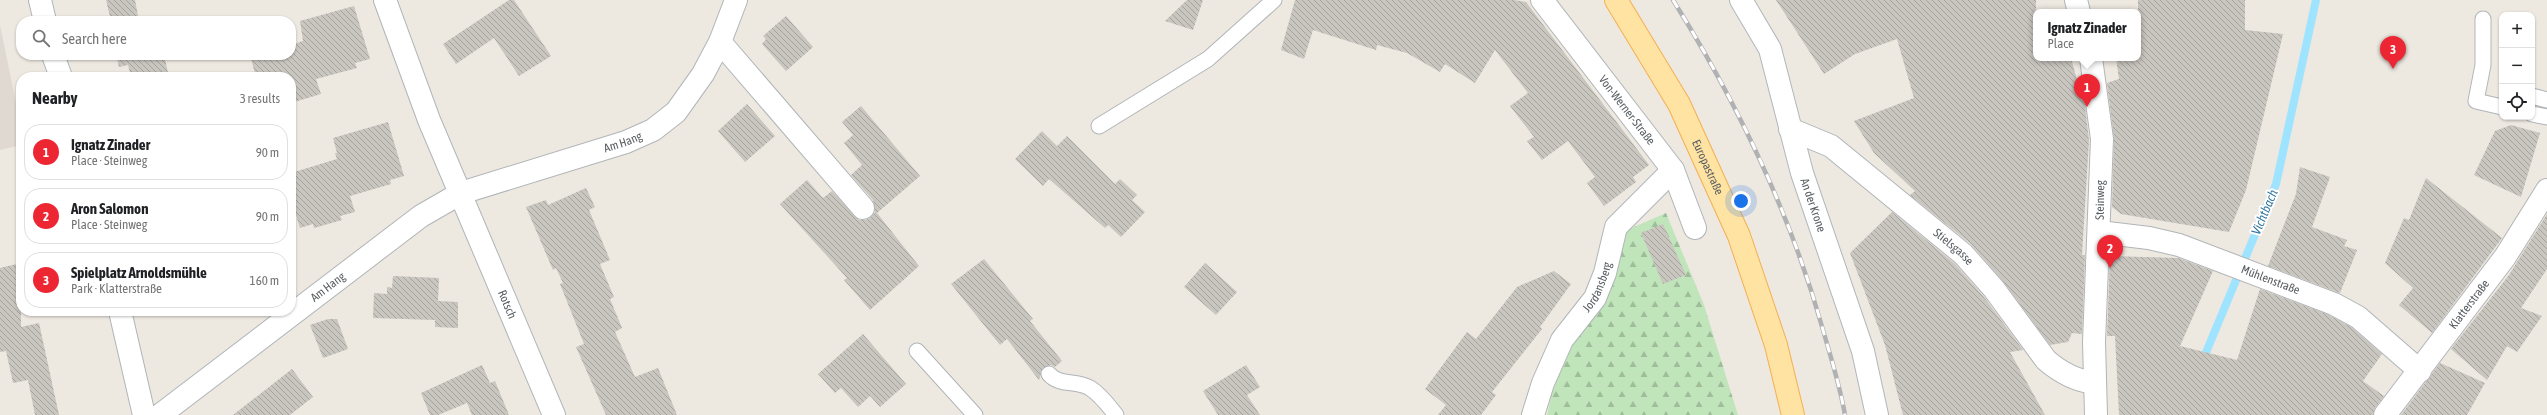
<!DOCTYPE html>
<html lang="en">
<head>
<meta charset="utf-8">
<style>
	:root { --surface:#fff; --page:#f2f2f2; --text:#202124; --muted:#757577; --line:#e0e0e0; --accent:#ed2633 }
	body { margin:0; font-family:"Asap Condensed",sans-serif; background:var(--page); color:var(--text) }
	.controls { position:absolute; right:12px; top:12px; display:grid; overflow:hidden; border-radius:8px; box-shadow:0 1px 3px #0004 }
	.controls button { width:36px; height:36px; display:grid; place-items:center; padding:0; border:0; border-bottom:1px solid var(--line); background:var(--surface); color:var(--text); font:20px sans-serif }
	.you { position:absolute; left:1741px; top:201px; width:14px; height:14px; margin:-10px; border:3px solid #fff; border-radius:50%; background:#1a73e8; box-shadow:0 0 0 6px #1a73e833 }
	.badge { display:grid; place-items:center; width:26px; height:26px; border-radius:50%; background:var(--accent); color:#fff; font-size:13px; font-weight:700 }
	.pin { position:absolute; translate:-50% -33px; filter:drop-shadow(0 1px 2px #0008) }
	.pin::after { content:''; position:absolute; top:21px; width:14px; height:12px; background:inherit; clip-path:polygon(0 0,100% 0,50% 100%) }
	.popup { position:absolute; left:2033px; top:9px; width:108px; height:52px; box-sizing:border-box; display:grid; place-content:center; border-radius:8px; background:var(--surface); filter:drop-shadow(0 1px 3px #0005); font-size:13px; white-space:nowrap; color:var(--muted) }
	.popup b { font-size:15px; color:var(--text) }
	.popup::after { content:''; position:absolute; left:50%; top:100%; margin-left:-8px; border:8px solid transparent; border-top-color:var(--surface) }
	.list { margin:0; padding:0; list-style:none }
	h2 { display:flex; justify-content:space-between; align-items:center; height:52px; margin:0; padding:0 16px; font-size:17px }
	h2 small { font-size:13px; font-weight:400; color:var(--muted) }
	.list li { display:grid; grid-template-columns:26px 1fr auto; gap:12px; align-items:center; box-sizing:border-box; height:56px; margin:0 8px 8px; padding:0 8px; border:1px solid var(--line); border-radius:16px }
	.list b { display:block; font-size:15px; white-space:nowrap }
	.list p { margin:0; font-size:13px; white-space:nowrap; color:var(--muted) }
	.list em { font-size:13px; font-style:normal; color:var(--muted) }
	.icon { flex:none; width:22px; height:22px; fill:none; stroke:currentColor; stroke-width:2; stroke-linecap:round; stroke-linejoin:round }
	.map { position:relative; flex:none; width:2547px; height:415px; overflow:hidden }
	.search { position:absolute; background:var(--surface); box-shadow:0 1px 3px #0004; left:16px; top:16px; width:280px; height:44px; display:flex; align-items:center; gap:10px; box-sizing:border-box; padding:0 14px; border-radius:16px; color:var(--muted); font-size:15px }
	.panel { position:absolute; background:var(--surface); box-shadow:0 1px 3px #0004; left:16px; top:72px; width:280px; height:244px; border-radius:16px }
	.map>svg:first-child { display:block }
</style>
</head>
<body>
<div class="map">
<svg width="2547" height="415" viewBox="0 0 2547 415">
	<defs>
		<pattern id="forest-firs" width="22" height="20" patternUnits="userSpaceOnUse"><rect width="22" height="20" fill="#c1e5bb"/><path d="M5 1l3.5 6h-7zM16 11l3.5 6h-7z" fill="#a0bd9b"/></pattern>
		<pattern id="building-back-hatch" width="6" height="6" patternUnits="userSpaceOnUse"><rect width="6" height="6" fill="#c9c5bf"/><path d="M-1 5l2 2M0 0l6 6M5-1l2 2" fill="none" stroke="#a6a39f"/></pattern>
	</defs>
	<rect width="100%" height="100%" fill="#ede8e0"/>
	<path fill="#dfd9d1" d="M0,25L21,127V145L0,150Z"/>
	<path fill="url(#forest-firs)" d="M1666,213L1704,305L1738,415H1547L1553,387L1571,347L1605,300L1627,230Z"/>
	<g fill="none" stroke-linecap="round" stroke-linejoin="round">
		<path stroke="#9ee3ff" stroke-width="8" d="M2202,362L2276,184L2316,0"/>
	</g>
	<path fill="url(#building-back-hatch)" d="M106,0H135L139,21H111Z
		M509,0H514L551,56L519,76L494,38L456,64L443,44Z
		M1187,0H1203L1193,30L1165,21Z
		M1295,0H1514L1526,2L1649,165L1633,177L1636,182L1604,206L1587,183L1595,177L1568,141L1542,160L1527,141L1534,137L1510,106L1528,93L1495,50L1475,83L1445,64L1440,72L1407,53L1377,45L1376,50L1313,30L1304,59L1281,50Z
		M1776,0H2036V58H2071L2080,91L2083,90L2089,140L2082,255H2085L2082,334L2072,333L2068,342L2050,345L2003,281L1971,244L1910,195L1915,191L1874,153L1854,121L1914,98L1897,39L1855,54L1824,74Z
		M2138,0H2245V30L2283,34L2246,190L2229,232L2121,214L2112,207L2114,139L2107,83L2119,79L2116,58H2138Z
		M354,6L370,59L355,63L357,68L316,79L321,94L291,103V77H256L250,55H291V45L303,41L300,21Z
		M786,16L813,47L786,71L762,44L766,39L763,36Z
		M116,55H164L169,77H131L128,65L119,67Z
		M747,104L775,136L745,162L718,131Z
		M861,106L920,176L877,213L919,266L870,310L844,280L847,278L780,204L807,180L823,198L832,191L859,220H866L871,217L875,212L873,200L851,175L862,165L844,143L853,135L842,122Z
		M388,122L404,176L390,180L391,184L350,196L355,212L340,216L342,220L314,228L313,224L300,228L291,198V173L337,159L335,153H337L333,138Z
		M2511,125L2540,133L2521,197L2474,175L2495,131Z
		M1042,131L1057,146L1067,136L1115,184L1120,179L1137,195L1132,200L1145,212L1121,237L1108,225L1105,228L1049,179L1043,186L1015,159Z
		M2300,167L2330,177L2312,227L2347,240L2344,246L2357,250L2340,293L2268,266L2296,194Z
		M2426,178L2502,238L2432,333L2399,305L2413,288L2385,263L2404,218L2409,220Z
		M586,188L595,207L589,210L610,260L600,264L614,297L610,299L622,328L615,332L635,377L658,368L677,415H606L576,347L584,344L560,284L563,283L556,268L553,270L526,207L546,200L548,205Z
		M1892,212L1954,263L1984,297L2023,350L2010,352L2045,415H1903L1885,345L1850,253Z
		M2547,214V269L2521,308L2542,316L2517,352L2507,346L2487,380L2451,349L2509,275Z
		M1663,224L1686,275L1663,284L1641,233Z
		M2110,256L2178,258L2213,271L2180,346L2237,360L2260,289L2329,315L2351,327L2382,354L2363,381L2384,396L2375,408L2373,415H2119L2115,336H2107Z
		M984,259L1033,319L1030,321L1062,361L1055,367L1051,365L1043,368L1039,380L1007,339L1000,345L951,284Z
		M21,263V327L39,323L59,415H35L28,380L13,383L6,351L0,352V268Z
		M1205,263L1237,292L1216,315L1184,287Z
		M1554,271L1571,284L1540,327L1542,329L1492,392L1496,395L1481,415H1438L1446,405L1425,389L1467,332L1476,339L1517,287Z
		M393,276L439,278L438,301L458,302V328L435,327V320L373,318L374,293L387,294V287L392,288Z
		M328,319H337L348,349L323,358L310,325Z
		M863,334L906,384L880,407L870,396L858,407L841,388L835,393L818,374Z
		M2440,363L2485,383L2467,415H2401Z
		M482,365L490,383L495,381L509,415H472L467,403L438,415H430L421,393Z
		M1246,365L1260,387L1247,395L1260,415H1218L1203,391Z
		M292,369L313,397L290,415H233Z"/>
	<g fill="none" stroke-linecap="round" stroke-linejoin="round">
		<defs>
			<path id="lane" d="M2483,19V65L2476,101L2502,107
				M2532,96L2547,100
				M2532,114L2547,117
				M1099,126L1208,59L1274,0
				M917,351L975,415
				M1049,374C1059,386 1077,380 1090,388C1101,395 1108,405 1116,415"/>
			<g id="street">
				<path d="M40,0L45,21"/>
				<path id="s1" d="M385,0L429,120L554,415"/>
				<path id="s2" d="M1542,0L1673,170L1695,228"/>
				<path d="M2076,0L2079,12"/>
				<path d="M720,42L863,208"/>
				<path d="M53,55L61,77"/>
				<path d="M2091,58L2102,139L2094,342L2096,415"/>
				<path id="s3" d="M1790,129L1831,146L1963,254L1994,289L2046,360C2061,373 2076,381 2095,383"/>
				<path id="s4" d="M2099,232L2149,238L2179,245L2334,304L2358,317L2420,371"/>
				<path d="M120,311L144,415"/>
				<path id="s5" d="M160,415L421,216L461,193L626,142L653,130L676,112L703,74L720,42L736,0"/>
				<path id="s6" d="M1533,415L1543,383L1562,340L1595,298L1605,273L1616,227L1673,170"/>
				<path id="s7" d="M2385,415L2505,257L2547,190"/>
			</g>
			<g id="secondary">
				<path id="s8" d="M1741,0L1770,49L1802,173L1863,351L1877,415"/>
			</g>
			<g id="primary">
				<path id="s9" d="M1616,0L1679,104L1739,236L1776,345L1793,415"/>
			</g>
		</defs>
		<use href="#lane" stroke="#b1b5b8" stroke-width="17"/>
		<use href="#street" stroke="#b1b5b8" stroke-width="24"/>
		<use href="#secondary" stroke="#b2b7bc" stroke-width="24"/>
		<use href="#primary" stroke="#f4af51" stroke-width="24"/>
		<use href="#lane" stroke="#fff" stroke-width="15"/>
		<use href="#street" stroke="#fff" stroke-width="22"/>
		<use href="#secondary" stroke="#fff" stroke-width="22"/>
		<use href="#primary" stroke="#ffe3a3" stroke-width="22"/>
		<defs>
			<path id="rail" d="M1673,0C1738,104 1790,212 1823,330C1831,358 1840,386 1845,415"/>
		</defs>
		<use href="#rail" stroke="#b0b1b2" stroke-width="4.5"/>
		<use href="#rail" stroke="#fff" stroke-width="3" stroke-dasharray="9" stroke-linecap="butt"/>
	</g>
	<g text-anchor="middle" stroke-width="4" stroke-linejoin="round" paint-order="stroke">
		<g font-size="12" fill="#595e62" stroke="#fff">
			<text dy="4" stroke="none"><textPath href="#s2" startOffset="139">Von-Werner-Straße</textPath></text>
			<text dy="4" stroke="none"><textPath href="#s5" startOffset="544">Am Hang</textPath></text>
			<text dy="4" stroke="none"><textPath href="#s9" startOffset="191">Europastraße</textPath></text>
			<text transform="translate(2100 200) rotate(-89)" y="4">Steinweg</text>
			<text dy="4" stroke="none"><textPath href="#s8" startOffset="219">An der Krone</textPath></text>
			<text dy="4" stroke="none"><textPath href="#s3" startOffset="203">Stielsgasse</textPath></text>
			<text dy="4" stroke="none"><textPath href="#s4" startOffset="179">Mühlenstraße</textPath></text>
			<text dy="4" stroke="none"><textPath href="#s6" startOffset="145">Jordansberg</textPath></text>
			<text dy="4" stroke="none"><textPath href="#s5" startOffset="211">Am Hang</textPath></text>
			<text dy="4" stroke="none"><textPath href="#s1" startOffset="328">Rotsch</textPath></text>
			<text dy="4" stroke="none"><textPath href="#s7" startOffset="139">Klatterstraße</textPath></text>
		</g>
		<g font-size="13" font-style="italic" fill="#3579a0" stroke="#fff">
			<text transform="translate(2264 212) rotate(-67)" y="5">Vichtbach</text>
		</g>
	</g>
</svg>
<div class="controls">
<button>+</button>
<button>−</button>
<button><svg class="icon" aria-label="locate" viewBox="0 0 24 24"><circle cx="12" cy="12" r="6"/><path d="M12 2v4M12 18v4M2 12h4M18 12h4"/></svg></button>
</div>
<div class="you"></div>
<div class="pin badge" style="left:2087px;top:107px">1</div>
<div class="popup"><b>Ignatz Zinader</b>Place</div>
<div class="pin badge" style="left:2110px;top:268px">2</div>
<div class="pin badge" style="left:2393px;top:69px">3</div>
<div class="search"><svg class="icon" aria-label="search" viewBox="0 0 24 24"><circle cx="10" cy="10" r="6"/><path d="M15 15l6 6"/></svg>Search here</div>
<section class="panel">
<h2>Nearby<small>3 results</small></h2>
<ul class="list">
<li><span class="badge">1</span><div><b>Ignatz Zinader</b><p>Place · Steinweg</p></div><em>90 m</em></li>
<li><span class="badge">2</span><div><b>Aron Salomon</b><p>Place · Steinweg</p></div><em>90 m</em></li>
<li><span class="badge">3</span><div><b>Spielplatz Arnoldsmühle</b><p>Park · Klatterstraße</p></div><em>160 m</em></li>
</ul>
</section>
</div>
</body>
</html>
